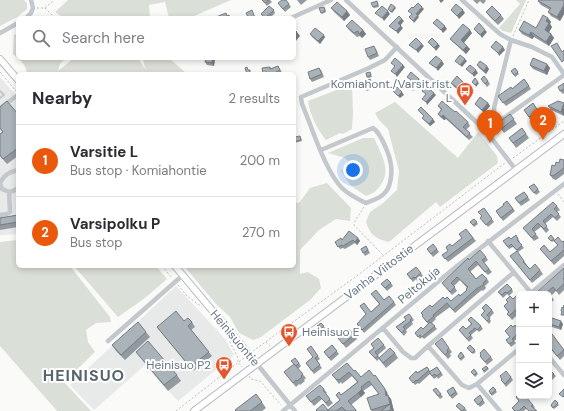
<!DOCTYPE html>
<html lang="en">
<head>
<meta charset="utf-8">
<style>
	:root { --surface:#fff; --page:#f7f7f7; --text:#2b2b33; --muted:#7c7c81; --line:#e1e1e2; --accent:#ea580c }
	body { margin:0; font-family:"DM Sans",sans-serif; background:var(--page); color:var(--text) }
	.controls { position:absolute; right:12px; bottom:12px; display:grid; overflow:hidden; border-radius:6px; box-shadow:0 2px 6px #0003 }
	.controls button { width:36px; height:36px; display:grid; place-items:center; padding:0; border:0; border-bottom:1px solid var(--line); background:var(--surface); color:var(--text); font:20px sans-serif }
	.you { position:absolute; left:353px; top:170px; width:14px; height:14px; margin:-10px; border:3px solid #fff; border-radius:50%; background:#1a73e8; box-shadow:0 0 0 6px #1a73e833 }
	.badge { display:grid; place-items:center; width:26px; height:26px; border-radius:50%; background:var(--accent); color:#fff; font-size:13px; font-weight:700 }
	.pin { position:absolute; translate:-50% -33px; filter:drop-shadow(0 1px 2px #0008) }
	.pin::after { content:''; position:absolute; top:21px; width:14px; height:12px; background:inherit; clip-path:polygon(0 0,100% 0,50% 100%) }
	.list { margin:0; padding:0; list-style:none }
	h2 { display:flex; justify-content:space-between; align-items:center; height:52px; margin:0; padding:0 16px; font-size:17px }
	h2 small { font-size:13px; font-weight:400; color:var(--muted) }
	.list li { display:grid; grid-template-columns:26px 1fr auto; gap:12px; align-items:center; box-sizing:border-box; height:72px; padding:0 16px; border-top:1px solid var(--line) }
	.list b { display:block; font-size:15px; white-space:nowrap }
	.list p { margin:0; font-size:13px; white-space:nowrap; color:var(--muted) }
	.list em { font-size:13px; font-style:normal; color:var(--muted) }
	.icon { flex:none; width:22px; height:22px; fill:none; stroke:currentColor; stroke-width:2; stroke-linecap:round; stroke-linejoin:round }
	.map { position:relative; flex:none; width:564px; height:411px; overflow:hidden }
	.search { position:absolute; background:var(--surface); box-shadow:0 2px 6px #0003; left:16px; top:16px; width:280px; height:44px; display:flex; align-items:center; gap:10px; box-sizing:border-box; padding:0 14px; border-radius:6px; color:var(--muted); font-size:15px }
	.panel { position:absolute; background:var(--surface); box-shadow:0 2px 6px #0003; left:16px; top:72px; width:280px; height:196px; border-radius:6px }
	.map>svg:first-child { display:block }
</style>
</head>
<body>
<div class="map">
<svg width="564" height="411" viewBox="0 0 564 411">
	<rect width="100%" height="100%" fill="#fafaf8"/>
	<path fill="#e8e9e9" d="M0,77L18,98V234L0,235Z
		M176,286L225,339L234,355L178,401L145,365L94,410L70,385Z"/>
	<path fill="#dadfd7" d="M0,0H24L27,3V9L17,17L0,26Z
		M68,0H231L192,17V18H169L165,2L149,5L150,18H64L55,12Z
		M516,0H526L511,33L503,31L499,28L520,4Z
		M18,33V58H66L60,64L58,71L74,58H138L145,69L143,58H169L187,74H143L144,71L140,74H27C27,65 19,59 13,54L14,35Z
		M352,84L353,113L352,129L343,134L340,133L326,140C317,129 310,115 308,101Z
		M395,102L458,158L478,132L497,156L498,163L440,207L436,202L389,242C376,239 370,235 366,222L370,212L383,203L397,190L399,171L388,129L379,120L375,113Z
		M363,138H374C380,152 391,168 382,183C377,191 374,193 366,196L351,186L341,171L349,162L345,158L328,153Z
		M327,183L351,208L350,221L336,219L319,230L300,250V274L308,272L319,279L321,288L310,300L261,337L253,340L239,333L230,317L216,304L184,266H294V202L299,203L310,188Z
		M18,240V266H70L110,317L111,322L96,323L86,330L88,342L95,352L64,382L91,411H57L0,346V242Z
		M74,266H156L167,279L145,298L118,317Z"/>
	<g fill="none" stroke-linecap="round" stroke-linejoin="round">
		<defs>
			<path id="secondary" d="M0,59L18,80
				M175,266L257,364
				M194,411L564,134"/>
		</defs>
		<use href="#secondary" stroke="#b3babf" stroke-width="8"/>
		<path stroke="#bbbfc2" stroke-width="1" stroke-dasharray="2 2" stroke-linecap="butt" d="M37,8H45L55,18
			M45,8L54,0
			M513,36L529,0
			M0,72L16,91
			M513,158L564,121
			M558,194L564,202
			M364,207L355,221L354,225L383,255
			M162,266L172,278
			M178,285L187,296L202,307
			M228,338L238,358V362L242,367
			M266,342L271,347
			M253,351L358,275L505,163
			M222,375L226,379L224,380
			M249,376L251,379L260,381L281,405
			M176,411L244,358"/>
		<path stroke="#c3c8cc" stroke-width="2" d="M0,91L4,95L0,98"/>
		<path stroke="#c3c8cc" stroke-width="4.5" d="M346,0L486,131L516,170
			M462,0L500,34L511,40L532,47L552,57L564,74
			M26,18L31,13L33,8L31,0
			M291,18L331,0
			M0,33L18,23
			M0,108L18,95
			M495,124L494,108L511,40
			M486,131L564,75
			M321,150L373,128C381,133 390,156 391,165C392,172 391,184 387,190C383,197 374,200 366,203C358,199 349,195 342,188C325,171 312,127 302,104L301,97L369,68L385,60L397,47
			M18,170C9,172 4,175 0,183L2,189C9,192 12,193 18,188
			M0,215L7,214L10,212L9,192
			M488,241L532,294
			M531,293L564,265
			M383,328L403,352L411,358H415L428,346L462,385L469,388L477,384L500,411
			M108,341L183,275
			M428,346L513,273
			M549,357L564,375
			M257,364L295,411
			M477,384L519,349
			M283,411L457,266L564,184"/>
		<use href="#secondary" stroke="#fff" stroke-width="6"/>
	</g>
	<path fill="#929a9f" d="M262,0H270L272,2L267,6Z
		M297,0H307L301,5Z
		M473,0H485L486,1L483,4L480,1L477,4Z
		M564,0V14L560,21L551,16L548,12L550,10L541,5L538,1Z
		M278,3L289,4L291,7L285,12Z
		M378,3L379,7L374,8L373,7Z
		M325,8L326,12L322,14L321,13Z
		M331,8L347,11L350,15L344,21L334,12Z
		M274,10L275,13L270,18H264L261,14Z
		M486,12L501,15L504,19L498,25L489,16Z
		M548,18L551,22L550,24L552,27L549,32L551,34L554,38L549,46L534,37L532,39L522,34L519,30L536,28Z
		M346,26L363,30L366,34L362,38L360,36L357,37L349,30Z
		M472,33L464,43L470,49L466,54L453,42L450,39Z
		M310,34L325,37L320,44L312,37Z
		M376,49L379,56L370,60L368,57Z
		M215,58L214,66L207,65L205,62Z
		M547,64L550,68L547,75L533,69L530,65Z
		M477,65L489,69L486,74L479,68Z
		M278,66L283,74H263V73L270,67L271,69Z
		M319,68L321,70L324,77L312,82L310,79Z
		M515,68L519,74L515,77L511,71Z
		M370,72L372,77L368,78L367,77Z
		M370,79L375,87L367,91L365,89Z
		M481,79L488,81L490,84L487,87Z
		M524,79L531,89L506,106L498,96L512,89Z
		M451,83L466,85L460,92L453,86Z
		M564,83V93L563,94L560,91Z
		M488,103L490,106L484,113L475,104Z
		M533,103L541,115L532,122L524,110Z
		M564,103V116L551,110L548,106Z
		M438,106L455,112L468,122L470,126L466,130L473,137L469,140L446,119L444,120L440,117L438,114L441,110Z
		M0,107L18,114V156L7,164L0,156V134L3,132L0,129Z
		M418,110L435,122L430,126L422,118L424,116Z
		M510,114L517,124L504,133L497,124Z
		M522,128L529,138L516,148L509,138Z
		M294,132L295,137L301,138L302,141L294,143Z
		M564,160V174L556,180L553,179L550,175L555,166Z
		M534,184L540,192L536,195L529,187Z
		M524,192L530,200L521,206L515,198Z
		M507,201L515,211L503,221L496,211L504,205Z
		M557,206L560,210L557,212L561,217L557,221L553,217L545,224L549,230L546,233L541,227L534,232L539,238L534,241L523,228Z
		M484,208L494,222L488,227L480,218L481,216Z
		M18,215V227L0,230V218Z
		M474,219L478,224L474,227L470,222Z
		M466,229L476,241L448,262L442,255L448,251L452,246L462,238Z
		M516,235L520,242H519L524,248L518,252L513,247L509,249L503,241L511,239Z
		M551,235L555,240L562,242L564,241V256L554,265L540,249L550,252L558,246L554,241L552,242L548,238Z
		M358,238L360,241L357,245L355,243L345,249L343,248L340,249L335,242L342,240Z
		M366,246L370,253L365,256L361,249Z
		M427,249H437L439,252L433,257Z
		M517,251L527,265H526L530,269L540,270L543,274L532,283L510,256Z
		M486,257L488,260L484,263L492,272L488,275L478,265L470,272L476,279H487L489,282L485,286L486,288L483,291L482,290L478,293L455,313L450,307L435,318L436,319L432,323L437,329L424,339L422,337L420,339L415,333L423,329L428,324L422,316L432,307L445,299L451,301L460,296L467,290V288L460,280L454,286L457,291L452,295L442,283L469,260Z
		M564,268V290L559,295L556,291L551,296L554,300L549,304V294H539Z
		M421,273L423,276L417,281L416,279L413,282L407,274Z
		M391,283L393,286L387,291L381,284Z
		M512,289L513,292L509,296L507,294L503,298L498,292Z
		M413,290L414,291L409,295L406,291Z
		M371,294L384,300L394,302L396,305L364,333L357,324L366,314L360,306L371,312L379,304Z
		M519,297V313L512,320L507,314L508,312L504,306L508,303L506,300Z
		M482,308L492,310L494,313L489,318L491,321L489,324L481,315L484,311Z
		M409,314L414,320L412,322L413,324L406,330L407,332L404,336L396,327L406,320Z
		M549,317L563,324L561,330L549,326Z
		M468,320L481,326L483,329L479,332L477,330L471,335L473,338L469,342L459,330L466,329L471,324Z
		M184,321L192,322L195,327L191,330L212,356L193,371L157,327Z
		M321,323L325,328L321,330L317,326Z
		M549,330L564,350V356L560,360L549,347Z
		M505,331L519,332V337L514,341L516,343L511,347L506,340L510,337Z
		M146,332L150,337L125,360L116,351L112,345Z
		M354,335L357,339L346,348L338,338Z
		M371,344L384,345L386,348L378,355L379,357L395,353L398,358L386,368L379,359L377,361L369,352L374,348Z
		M435,344L449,348L452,352L450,354L451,356L448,359Z
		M332,345L339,354L331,361L324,352Z
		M470,345L476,352L473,354L467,348Z
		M311,346L320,359L317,361L322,368L314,374L306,363L313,357Z
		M136,352L177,375L181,381L168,391L140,357Z
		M461,352L465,357L461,361L458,356Z
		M480,356L491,357L493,360L487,365Z
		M299,363L301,366L298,369L306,378L304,380L305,381L300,385L299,384L296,387L284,372Z
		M427,367L430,371L437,367L443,375L438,379L437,377L434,379L430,374L419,384L418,383L415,385L409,378Z
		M488,368L489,369L484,373L482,369Z
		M474,369L478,374L475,377L471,372Z
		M549,369L556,376L549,383Z
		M354,371L361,377L374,376L375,375L387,392L388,396L391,399L394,411H372L371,410L379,394L372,385L363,391L365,393L361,397L351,405L357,411H317L328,410L340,400L336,395H341L357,382L352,376L342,384L341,382L339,384L332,375Z
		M511,377L513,380L506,387L501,380L502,379Z
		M453,387L458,394L452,399L447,391Z
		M493,387L497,392L492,396L489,391Z
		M436,388L443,397L440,399L433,390Z
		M324,389L327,393L325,394L333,403L328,407L322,399L314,406L306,396Z
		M256,394L266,408L262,411H236Z
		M480,395L485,403L480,407L474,400Z
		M516,397L533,405L535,407L534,408L537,411H529L526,409L524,411H514L512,408L519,401Z
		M555,400L559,405L554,409L551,406Z
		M456,406L465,408L467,411H461Z"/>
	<path fill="#777d82" d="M439,0H444L441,3Z
		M564,5V14L560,21L557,17Z
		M395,7L396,8L392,13L391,12Z
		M422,7L424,9L418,16L419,17L414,23L413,21L416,14Z
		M463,10L465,13L459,19L457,16Z
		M347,11L350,15L344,21L342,17Z
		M388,11L390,14L384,21L382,18Z
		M548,18L551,22L550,24L552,27L548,34L545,30L546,21Z
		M402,19L404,21L400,26L398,23Z
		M401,26L403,28L398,34L396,31Z
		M445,26L447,29L443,33L441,30Z
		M363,30L366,34L362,38L359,34Z
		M470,30L472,33L463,43L461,40Z
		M485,30L487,32L482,38L480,35Z
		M297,32L300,36L295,42L294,35Z
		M531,32L534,37L532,39L529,35Z
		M551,34L554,38L549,46L546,42Z
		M324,35L325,37L320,44L318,41Z
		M422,44L424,46L418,53L416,50Z
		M438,44L440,46L436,51L434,48Z
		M467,46L470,49L466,54L463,50Z
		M503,47L505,50L499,56L498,53Z
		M213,58H215L214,66L212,63Z
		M465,59L467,61L462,67L460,65Z
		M442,61L444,64L438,71L436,68Z
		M547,64L550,68L547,75L544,71Z
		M403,65L405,67L397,77L395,74Z
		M487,66L489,69L486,74L484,71Z
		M476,70L478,73L474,77L472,74Z
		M419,79L421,82L413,91L411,88Z
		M478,82L479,83L476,87L475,85Z
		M464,83L466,85L460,92L459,89Z
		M402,92L404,95L400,98L398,96Z
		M434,93L436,95L427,105L426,102Z
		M488,103L490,106L484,113L482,110Z
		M564,104V116L561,112Z
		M443,115L446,119L444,120L442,117Z
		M433,119L435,122L430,126L429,124Z
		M358,238L360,241L357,245L355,242Z
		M561,321L563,324L561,330L559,327Z
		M362,389L365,393L361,397L358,393Z
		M385,389L387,392L389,400L386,396Z
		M388,395L391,399L393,408L390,404Z
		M390,404L393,408L394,411H392L391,410Z"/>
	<path fill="#aab3b9" stroke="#777d82" d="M262,0H269L265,3Z
		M282,0H286L289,4L283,9L278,3Z
		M539,0H564V5L557,17L548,12L551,8L538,1Z
		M377,1L378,5L373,7L371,3Z
		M337,2L347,11L342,17L331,8Z
		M418,3L422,7L416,14L418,15L413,21L409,17L412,14L408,11L412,7L413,8Z
		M391,4L395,7L391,12L388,9Z
		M456,4L463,10L457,16L451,10Z
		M269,6L274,10L265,18L261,14Z
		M382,6L388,11L382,18L375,13Z
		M492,6L501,15L495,21L486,12Z
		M324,7L325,11L321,13L319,8Z
		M252,10L255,18H245L248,17L246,13Z
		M226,13L227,16L229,15L230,18H216V17Z
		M543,15L548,18L546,21L549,23L545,30L551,34L546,42L531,32L529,35L519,30L524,21L536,28Z
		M399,16L402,19L398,23L401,26L396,31L389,26Z
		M437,19L445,26L441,30L433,23Z
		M352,20L363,30L359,34L358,31L354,33L346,26Z
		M479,23L485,30L480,35L474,29Z
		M463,24L470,30L461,40L467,46L463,50L450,39Z
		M315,28L324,35L318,41L310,34Z
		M294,29L297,32L294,35Z
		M416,38L422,44L416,50L409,45Z
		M432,38L438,44L434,48L428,42Z
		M496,41L503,47L498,53L491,47Z
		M557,43L562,52L564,50V60L562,62L551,46Z
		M374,46L377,53L368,57L365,49Z
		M460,55L465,59L460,65L455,61Z
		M436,56L442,61L436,68L429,63Z
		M206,58H213L212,63L205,62Z
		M395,58L403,65L395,74L391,71L395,66L391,63Z
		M533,58L547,64L544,71L530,65Z
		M480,61L487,66L484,71L477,65Z
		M470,65L476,70L472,74L466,69Z
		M278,66L280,70L276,72L277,74H268L267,72L263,73L262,68L270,67V69Z
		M247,67L248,70H250V74H247L245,68Z
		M319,68L322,74L310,79L308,72Z
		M515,68L518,72L514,75L511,71Z
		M370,72L371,75L367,77L366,73Z
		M411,72L419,79L411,88L407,85L411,80L407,77Z
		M457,76L464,83L459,89L451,83Z
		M484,76L488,81L485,84L481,79Z
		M475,78L478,82L475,85L472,82Z
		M370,79L373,85L365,89L362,83Z
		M524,79L529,86L503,103L498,96L511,87L512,89Z
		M564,83V89L560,91L558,87Z
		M426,86L434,93L426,102L422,99L426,94L422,91Z
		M397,87L402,92L398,96L393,91Z
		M480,97L488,103L482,110L475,104Z
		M7,101L18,114V148L3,159L0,155V134L3,132L0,128V107Z
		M442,101L455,112L456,111L468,122L463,127L470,133L467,137L443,115L442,117L438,114L442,109L438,106Z
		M558,101L564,103L561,112L548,106Z
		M533,103L538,111L529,117L524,110Z
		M421,107L433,119L429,124L422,118L424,116L418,110Z
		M510,114L514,119L501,129L497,124Z
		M522,128L526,134L513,143L509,138Z
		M294,134L295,137L300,136L301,140L294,142Z
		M560,159L564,160V168L553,176L550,175L552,165L555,166L556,162L559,163Z
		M534,184L538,189L534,193L529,187Z
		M524,192L528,197L519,203L515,198Z
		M507,201L513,209L501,218L496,211L504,205L503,204Z
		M553,202L557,206L554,209L559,214L555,218L551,214L543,221L547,226L544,229L538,223L532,229L536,234L532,238L523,228Z
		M484,208L492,219L486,225L480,218L482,216L478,212Z
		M18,215V222L0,225V218Z
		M474,219L477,222L473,225L470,222Z
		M466,229L473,238L445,259L442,255L448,251L446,247L450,244L452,246L462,238L459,234Z
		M349,231L358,238L355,242L353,240L343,246L341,245L338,247L335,242L341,238L342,240Z
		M516,235L518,239L517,240L522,245L517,250L511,244L508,247L503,241L509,237L511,239Z
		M551,235L554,239L551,241L548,238Z
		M558,237L562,242L564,241V250L551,261L540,249L544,245L550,252L558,245L554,241Z
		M433,244L437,249L431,254L427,249Z
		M366,246L368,250L363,253L361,249Z
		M480,250L486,257L482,260L489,269L485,272L476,261L468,269L476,279L482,274L487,279L483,283L484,284L480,287H479L475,290L453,310L447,303L433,315L434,316L427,322L422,316L423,315L421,313L424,310L430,305L432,307L443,297L445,299L447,297L451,301L459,294L460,296L467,290L466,289L468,287L457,277L451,283L455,287L450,292L442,283L468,258L469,260Z
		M517,251L524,261L523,262L530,269L535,264L540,270L530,280L510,256Z
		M416,267L421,273L415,278L414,277L411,279L407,274Z
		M564,268V278L563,279H564V284L556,291L553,287L547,292L551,296L549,297V294H540L538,291Z
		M387,279L391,283L385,288L381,284Z
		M507,284L512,289L507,293L505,292L502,295L498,292Z
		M410,287L413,290L408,294L406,291Z
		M376,290L384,300L389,296L394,302L362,330L357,324L366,314L360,306L364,303L371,312L380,304L371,294Z
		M517,295L519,297V307L509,316L507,314L509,312L504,306L508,302L506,300L510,296L513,299Z
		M486,304L492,310L487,315L490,318L487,321L481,315L485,311L482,308Z
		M564,305V315H561L562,311H561L562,307L563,308Z
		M176,311L184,321L188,318L192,322L188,326L209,352L190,367L157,327Z
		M409,314L412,318L410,320L411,321L403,327L405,329L402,333L396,327L406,320L404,317Z
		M471,317L481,326L477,330L475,328L469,333L471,335L467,339L459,330L463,326L466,329L472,324L468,320Z
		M549,317L561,321L559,327L549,324Z
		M138,322L146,332L121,355L112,345Z
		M430,322L435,326L422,337L420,335L418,337L415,333L421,327L423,329Z
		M321,323L324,326L320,329L317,326Z
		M511,325L513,327L515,325L519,332L512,339L514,341L509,344L506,340L510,337L505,331Z
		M349,329L354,335L343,344L338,338Z
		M549,330L564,350L557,356L549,346Z
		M378,338L384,345L375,352L378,356L375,358L369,352L374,348L371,344Z
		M442,338L449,348L447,350L448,352L445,355L435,344Z
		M148,341L177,375L164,385L136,352Z
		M332,345L337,351L329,358L324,352Z
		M470,345L475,350L472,353L467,348Z
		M311,346L318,356L315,358L320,365L312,371L306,363L313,357L307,349Z
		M390,348L395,353L383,363L379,358Z
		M484,349L491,357L485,362L480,356L481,355L480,353Z
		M461,352L464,356L460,359L458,356Z
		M295,358L299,363L296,366L291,361Z
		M347,363L354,371L355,370L361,377L369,370L374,376L375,375L385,389L386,396L388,395L390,404L371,410L367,398L379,394L369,381L361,387L362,389L358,393L348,401L356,410L355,411H346L342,407L336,411H317L316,410L323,404L328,410L340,400L336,395L339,392L341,395L358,382L349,372L339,380L338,379L337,380L332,375Z
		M294,364L303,374L301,376L302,377L297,381L296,380L293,383L284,372Z
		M486,366L488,368L484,371L482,369Z
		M427,367L429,370L417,381L416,380L413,383L409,378L416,371L417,373Z
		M437,367L441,373L436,376L435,374L432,376L429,372Z
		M474,369L477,373L474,375L471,372Z
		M549,369L554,374L549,378Z
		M506,371L511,377L505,384L501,380L502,379L500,376Z
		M320,385L324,389L323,390L330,399L326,403L319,396L311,402L306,396Z
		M453,387L456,392L450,396L447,391Z
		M493,387L496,390L491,394L489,391Z
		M436,388L441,394L438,396L433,390Z
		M564,389V396L563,397L559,394Z
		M256,394L262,402L250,411H236L235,410Z
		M519,394V396H525L533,405L531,406L537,411H529L524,406L519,411H515L512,408L519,401L516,397Z
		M480,395L483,400L478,405L474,400Z
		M555,400L558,403L553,408L551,405Z
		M459,403L465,408L462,411L456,406Z
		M390,404L391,410L388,411H381Z"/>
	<defs>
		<symbol id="bus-pin" viewBox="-11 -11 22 30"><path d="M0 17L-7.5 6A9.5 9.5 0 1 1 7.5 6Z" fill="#e4572e" stroke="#fff"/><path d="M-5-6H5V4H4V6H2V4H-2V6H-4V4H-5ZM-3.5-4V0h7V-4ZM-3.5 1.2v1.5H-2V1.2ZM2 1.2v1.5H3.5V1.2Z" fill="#fff"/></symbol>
	</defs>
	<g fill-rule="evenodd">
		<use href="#bus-pin" x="455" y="81" width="20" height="27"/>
		<use href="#bus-pin" x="279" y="322" width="20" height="27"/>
		<use href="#bus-pin" x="214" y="355" width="20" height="27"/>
	</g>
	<g text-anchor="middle" stroke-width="4" stroke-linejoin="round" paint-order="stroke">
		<g font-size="12" fill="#657683" stroke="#fff" text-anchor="end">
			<text x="452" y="88">Komiahont./Varsit.rist.<tspan x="452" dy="14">L</tspan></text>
			<text x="302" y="336" text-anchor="start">Heinisuo E</text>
			<text x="211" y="369">Heinisuo P2</text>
		</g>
		<g font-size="12" fill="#657683" stroke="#fff">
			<text transform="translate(379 272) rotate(-37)" y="4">Vanha Viitostie</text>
			<text transform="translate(419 285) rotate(-40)" y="4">Peltokuja</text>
			<text transform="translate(235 338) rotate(50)" y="4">Heinisuontie</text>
		</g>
		<g font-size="16" font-weight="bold" letter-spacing="1" fill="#57646e" stroke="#fff">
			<text x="84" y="381">HEINISUO</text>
		</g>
	</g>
</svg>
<div class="controls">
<button>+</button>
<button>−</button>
<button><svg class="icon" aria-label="layers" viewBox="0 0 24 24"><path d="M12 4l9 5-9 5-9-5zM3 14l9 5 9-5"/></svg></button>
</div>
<div class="you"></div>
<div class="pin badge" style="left:490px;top:143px">1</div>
<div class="pin badge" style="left:543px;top:140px">2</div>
<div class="search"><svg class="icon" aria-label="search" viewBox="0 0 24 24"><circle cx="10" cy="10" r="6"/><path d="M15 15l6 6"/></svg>Search here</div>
<section class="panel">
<h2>Nearby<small>2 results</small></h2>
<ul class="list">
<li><span class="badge">1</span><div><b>Varsitie L</b><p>Bus stop · Komiahontie</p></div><em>200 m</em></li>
<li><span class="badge">2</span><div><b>Varsipolku P</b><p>Bus stop</p></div><em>270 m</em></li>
</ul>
</section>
</div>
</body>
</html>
